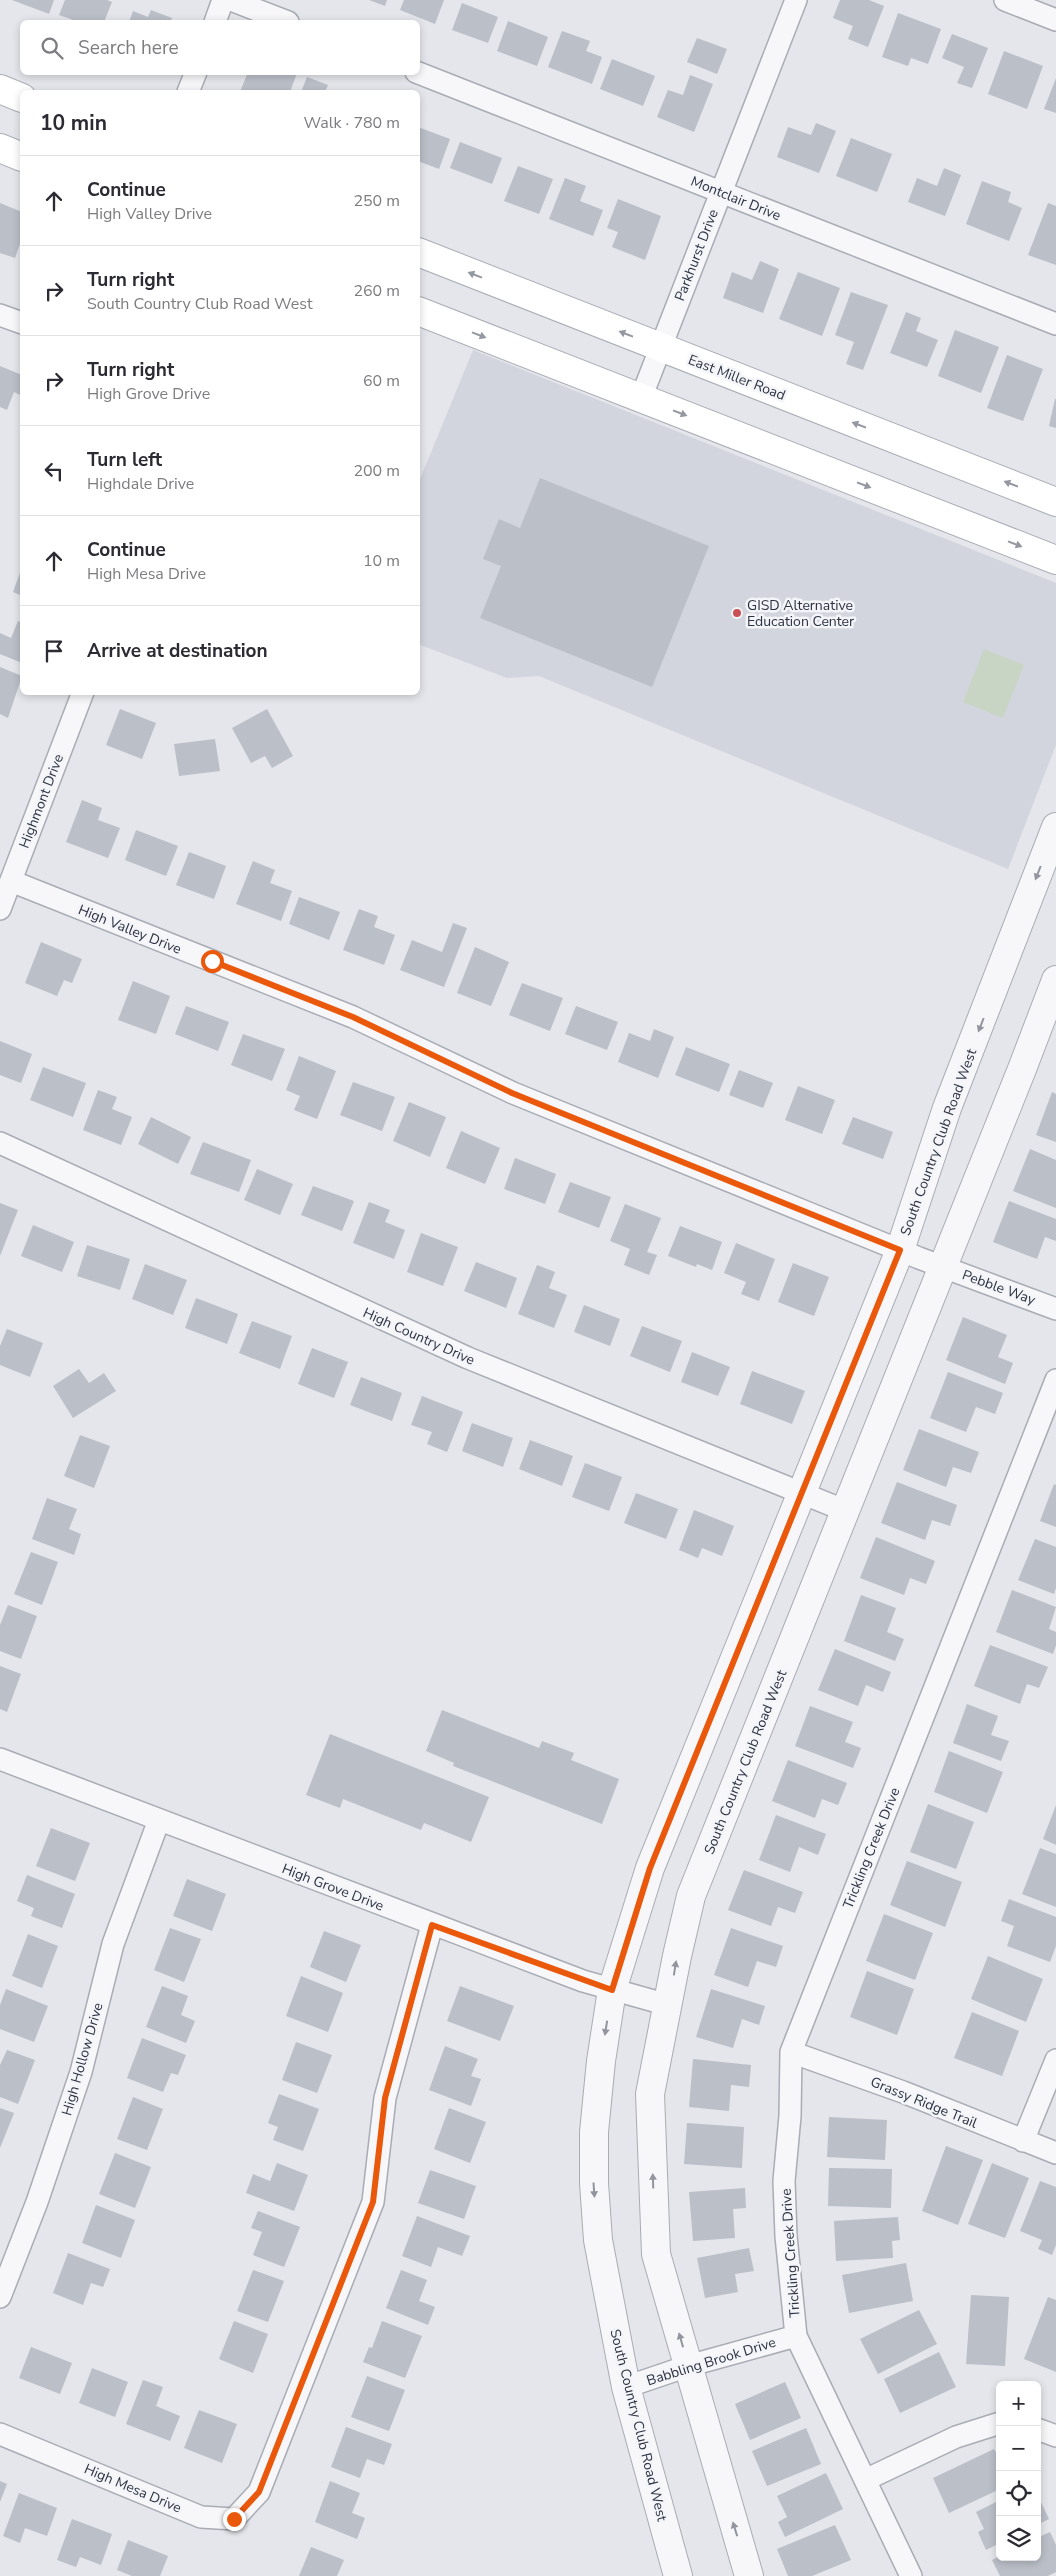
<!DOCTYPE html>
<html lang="en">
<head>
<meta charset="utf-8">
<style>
	:root { --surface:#fff; --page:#f7f7f7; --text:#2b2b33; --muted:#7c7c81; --line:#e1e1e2 }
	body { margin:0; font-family:"Nunito Sans",sans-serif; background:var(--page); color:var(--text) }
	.controls { position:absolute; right:15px; bottom:15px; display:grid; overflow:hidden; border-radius:8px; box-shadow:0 2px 8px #0003 }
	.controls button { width:45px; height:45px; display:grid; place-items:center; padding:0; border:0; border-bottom:1px solid var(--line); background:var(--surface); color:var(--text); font:25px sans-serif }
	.stop { position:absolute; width:15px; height:15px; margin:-11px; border:4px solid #ea580c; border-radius:50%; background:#fff }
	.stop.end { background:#ea580c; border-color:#fff; box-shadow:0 1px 5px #0008 }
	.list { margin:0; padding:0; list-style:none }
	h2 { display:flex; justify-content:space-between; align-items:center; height:65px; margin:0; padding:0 20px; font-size:21px }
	h2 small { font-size:16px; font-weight:400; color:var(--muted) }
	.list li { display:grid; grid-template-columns:32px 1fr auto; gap:15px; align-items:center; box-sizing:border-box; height:90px; padding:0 20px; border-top:1px solid var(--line) }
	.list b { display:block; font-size:19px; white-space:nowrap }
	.list p { margin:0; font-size:16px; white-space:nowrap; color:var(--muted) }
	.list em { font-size:16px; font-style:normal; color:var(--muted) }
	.icon { flex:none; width:28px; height:28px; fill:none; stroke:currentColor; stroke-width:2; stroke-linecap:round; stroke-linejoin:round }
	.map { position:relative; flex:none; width:1056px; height:2576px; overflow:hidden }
	.search { position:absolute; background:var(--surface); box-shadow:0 2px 8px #0003; left:20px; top:20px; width:400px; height:55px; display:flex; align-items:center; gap:12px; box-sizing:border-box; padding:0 18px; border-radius:8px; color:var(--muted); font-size:19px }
	.panel { position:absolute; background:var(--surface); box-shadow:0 2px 8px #0003; left:20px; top:90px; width:400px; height:605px; border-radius:8px }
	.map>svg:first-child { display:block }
</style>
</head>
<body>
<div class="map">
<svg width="1056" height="2576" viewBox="0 0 1056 2576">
	<rect width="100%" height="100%" fill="#e4e6eb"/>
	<path fill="#d2d5dd" d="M473,350L1056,583V745L1008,869L539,676L507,678L418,644V484Z"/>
	<path fill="#c8d5c5" d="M984,649L1024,665L1003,718L963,702Z"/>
	<path fill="#bbbfc8" d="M12,0H54L49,14Z
		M65,0H107L112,2L104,22H79L59,15Z
		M369,0H387L385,6Z
		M404,0H444L435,24L400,10Z
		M840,0H869L884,6L868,47L848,39L853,26L833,18Z
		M462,3L498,17L488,43L452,30Z
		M151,10L172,18L170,22H129L133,11L148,17Z
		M898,13L941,29L928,64L911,58L908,66L882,57Z
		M508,21L548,37L537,66L497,51Z
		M562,31L590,41L586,51L602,57L592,84L548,67Z
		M952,34L988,48L972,88L957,83L964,67L942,58Z
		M697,38L727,49L717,74L687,62Z
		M1004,51L1043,66L1027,109L988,94Z
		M612,59L655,76L643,106L600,89Z
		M248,72H296L297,73L290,92H240Z
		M690,75L713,84L694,132L657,117L668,90L683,95Z
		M307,77L328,85L325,92H301Z
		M1056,78V113L1044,109Z
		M816,123L836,131L819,173L777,157L788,127L811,135Z
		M418,127L450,139L439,169L418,161Z
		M851,138L892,154L877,192L836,176Z
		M460,142L502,158L492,184L450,168Z
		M518,166L553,179L539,214L504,201Z
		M944,168L961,175L945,216L908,202L917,178L937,186Z
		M565,178L586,186L580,201L603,210L593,236L549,219Z
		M982,181L1011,192L1008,202L1022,208L1009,241L966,224Z
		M618,199L661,216L645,260L612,247L618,232L607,228Z
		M0,203L22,212V238L15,258L0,253Z
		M1048,203L1056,206V265L1028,255Z
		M760,261L779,269L763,313L723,298L732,272L752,280Z
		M798,272L840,288L822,336L779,319Z
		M851,292L888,305L863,370L846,364L854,342L835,335Z
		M906,312L921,318L916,331L938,340L927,367L890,353Z
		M955,330L999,347L981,393L938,376Z
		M1007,355L1043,369L1023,421L987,408Z
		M0,366L22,375V396L14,392L7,410L0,407Z
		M1055,399H1056V428L1049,426Z
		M540,478L709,546L652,687L480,618L501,566L483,559L499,519L520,528Z
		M22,567V596L13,592Z
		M18,621L22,622V663L0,654V633L11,638Z
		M0,667L22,676L8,718L0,714Z
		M120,709L156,723L142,759L106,745Z
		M267,709L293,756L272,768L265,756L251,763L232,728Z
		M215,739L220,771L179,776L174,744Z
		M82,800L102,808L98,820L120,828L108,858L66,842Z
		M136,830L178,846L166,876L125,860Z
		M189,852L226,866L214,899L176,885Z
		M253,861L275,870L270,883L292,891L281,921L236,904Z
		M299,897L340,912L329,940L289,924Z
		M359,909L378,916L374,927L395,935L384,965L343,950Z
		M453,923L467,928L444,987L400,970L412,940L442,952Z
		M41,942L82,959L72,983L64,980L57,996L25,983Z
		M475,947L509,962L491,1006L457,993Z
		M133,981L170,996L156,1034L118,1020Z
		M522,983L563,998L550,1031L509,1015Z
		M186,1006L229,1022L218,1051L175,1034Z
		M576,1006L618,1022L607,1050L565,1034Z
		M654,1029L674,1037L658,1078L618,1062L629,1033L650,1041Z
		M243,1034L285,1049L272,1081L231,1065Z
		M0,1041L32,1054L21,1083L0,1075Z
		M686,1047L730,1064L719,1092L675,1075Z
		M299,1056L336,1071L317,1119L294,1110L300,1096L286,1090Z
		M43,1067L86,1083L73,1117L30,1100Z
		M739,1070L773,1083L763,1108L729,1095Z
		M353,1082L395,1097L382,1131L340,1115Z
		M798,1086L835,1100L822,1134L785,1120Z
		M98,1090L117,1097L112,1109L132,1117L121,1145L83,1130Z
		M1052,1092L1056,1094V1142L1036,1135Z
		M409,1102L446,1117L430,1157L393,1141Z
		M151,1117L191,1137L178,1164L138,1144Z
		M853,1117L893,1132L883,1159L842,1144Z
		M461,1131L500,1148L485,1184L446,1168Z
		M203,1142L251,1160L239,1192L190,1174Z
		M1030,1149L1056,1160V1208L1013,1191Z
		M515,1158L556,1174L545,1204L504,1189Z
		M257,1169L293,1184L280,1215L244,1200Z
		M570,1182L611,1197L599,1228L558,1212Z
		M313,1186L354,1201L342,1231L301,1215Z
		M1009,1201L1056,1219V1241L1045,1237L1037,1259L993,1242Z
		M369,1202L390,1210L385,1222L405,1230L394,1259L353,1243Z
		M0,1203L18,1210L0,1256Z
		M625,1204L661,1218L647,1252L657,1255L649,1275L624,1265L630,1249L610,1241Z
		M33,1225L74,1242L62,1272L21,1256Z
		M680,1226L722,1242L712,1270L697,1264L696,1267L668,1256Z
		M421,1233L458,1247L443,1286L407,1272Z
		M736,1243L775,1259L759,1301L741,1294L746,1282L724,1273Z
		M87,1245L130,1259L120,1290L77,1276Z
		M476,1262L517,1278L506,1308L464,1291Z
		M793,1263L829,1277L814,1316L778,1302Z
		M145,1264L187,1280L173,1315L132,1299Z
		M537,1265L555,1272L549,1288L567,1295L554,1328L518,1314Z
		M196,1298L238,1314L227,1344L185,1328Z
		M584,1305L620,1319L610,1346L574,1332Z
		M963,1317L1007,1335L998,1357L1013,1363L1005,1384L946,1360Z
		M252,1321L292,1336L280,1369L239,1353Z
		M642,1326L682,1341L670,1372L630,1356Z
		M7,1329L43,1343L30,1377L0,1365V1346Z
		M312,1348L348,1362L334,1398L298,1384Z
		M692,1352L730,1367L718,1396L681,1382Z
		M79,1369L89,1383L104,1373L116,1391L73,1418L53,1386Z
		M752,1371L805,1391L792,1424L740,1404Z
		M948,1372L1003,1393L995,1414L976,1407L966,1432L930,1418Z
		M361,1377L402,1393L392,1421L350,1405Z
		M422,1396L463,1412L447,1452L427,1444L432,1432L411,1425Z
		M472,1423L513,1438L503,1467L462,1451Z
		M919,1429L979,1452L971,1473L953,1467L946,1487L903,1470Z
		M80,1435L110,1446L94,1488L64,1476Z
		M530,1440L573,1456L562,1486L519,1469Z
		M585,1463L622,1477L609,1511L572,1497Z
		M897,1482L957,1505L950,1526L932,1520L925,1540L881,1523Z
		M1054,1484L1056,1485V1527L1040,1521Z
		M636,1493L678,1509L666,1539L624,1523Z
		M47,1498L77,1509L69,1529L81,1534L74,1555L32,1539Z
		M694,1510L734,1526L722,1556L702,1548L698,1558L679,1550Z
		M876,1537L935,1561L926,1584L910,1578L904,1595L860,1578Z
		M1035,1539L1056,1547V1588L1054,1594L1018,1580Z
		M31,1552L58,1562L42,1605L14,1594Z
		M1012,1590L1056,1607L1049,1629L1056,1632V1645L1053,1654L996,1632Z
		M861,1595L896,1608L887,1632L904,1639L895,1661L844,1641Z
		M8,1605L37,1616L21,1659L0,1651V1625Z
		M990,1645L1048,1667L1039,1688L1027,1684L1020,1704L974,1686Z
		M835,1649L891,1672L883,1692L866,1685L858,1706L818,1690Z
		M0,1666L21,1674L7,1712L0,1709Z
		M967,1704L998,1716L991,1735L1009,1741L1001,1761L953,1743Z
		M810,1706L853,1722L845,1742L861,1748L853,1768L795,1746Z
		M442,1710L539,1748L542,1741L574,1753L571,1760L619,1779L602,1824L453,1766L454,1763L426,1751Z
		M330,1734L489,1797L471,1842L424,1823L421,1830L343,1799L340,1808L306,1795Z
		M949,1751L1003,1772L987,1813L934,1792Z
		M788,1760L847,1783L838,1805L822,1799L815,1818L772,1801Z
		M928,1804L974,1822L956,1869L910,1852Z
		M1056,1805V1845L1043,1839Z
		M776,1815L826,1834L818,1855L799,1847L790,1872L759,1860Z
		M51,1828L90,1843L75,1881L36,1866Z
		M1040,1848L1056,1854V1907L1022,1894Z
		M907,1861L962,1882L945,1927L890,1905Z
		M744,1870L803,1892L795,1913L778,1907L771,1926L728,1910Z
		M27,1875L75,1894L62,1928L31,1916L34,1908L17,1901Z
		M187,1879L226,1894L212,1931L173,1916Z
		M1009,1899L1056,1917V1946L1050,1962L1007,1946L1014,1926L1001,1921Z
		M884,1914L933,1933L915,1980L866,1961Z
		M170,1928L201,1939L184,1982L154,1970Z
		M731,1928L783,1946L776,1967L757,1961L748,1987L714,1975Z
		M324,1931L361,1945L346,1982L310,1967Z
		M28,1934L58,1946L42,1988L12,1976Z
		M988,1956L1043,1979L1026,2022L971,1999Z
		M867,1971L914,1989L897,2035L850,2017Z
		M301,1976L343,1993L328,2032L286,2016Z
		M162,1986L188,1996L181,2015L195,2021L186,2043L146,2027Z
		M460,1986L514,2006L500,2041L447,2021Z
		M6,1989L48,2006L34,2042L0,2029V2005Z
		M711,1989L765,2006L759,2025L742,2019L733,2048L696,2037Z
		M972,2012L1019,2031L1002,2076L954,2058Z
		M142,2038L186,2055L178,2075L171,2073L163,2092L127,2078Z
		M296,2042L332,2055L317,2093L282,2080Z
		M445,2046L478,2059L471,2076L481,2079L471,2106L429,2090Z
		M7,2050L35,2060L18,2104L0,2097V2065Z
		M693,2059L751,2065L749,2087L731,2085L729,2111L689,2107Z
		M279,2094L319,2109L303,2151L273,2140L278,2127L268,2123Z
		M133,2097L163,2109L147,2150L117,2139Z
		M0,2108L14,2113L0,2148Z
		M449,2108L486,2122L470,2163L434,2149Z
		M829,2117L887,2120L885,2160L827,2157Z
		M687,2123L744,2127L742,2168L684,2164Z
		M946,2146L983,2160L958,2225L922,2211Z
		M115,2153L151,2167L135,2208L99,2194Z
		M277,2163L308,2175L294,2211L246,2193L253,2174L270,2181Z
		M992,2163L1029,2178L1005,2238L968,2224Z
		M829,2168L892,2169L891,2208L828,2206Z
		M430,2170L476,2186L464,2219L418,2203Z
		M1040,2181L1056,2187V2245L1052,2255L1038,2249L1042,2240L1020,2231Z
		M745,2188L746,2208L733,2209L735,2238L693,2241L689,2192Z
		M96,2205L135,2220L121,2258L82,2243Z
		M258,2211L300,2227L284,2267L253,2255L262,2232L251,2228Z
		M417,2216L470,2236L462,2256L438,2247L431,2267L402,2256Z
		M898,2217L900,2240L892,2241L893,2258L836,2261L834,2221Z
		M749,2248L754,2271L735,2274L738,2292L705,2298L697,2258Z
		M68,2253L110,2269L103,2287L91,2283L83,2305L53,2293Z
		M906,2263L913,2301L849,2313L842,2275Z
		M253,2270L284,2281L268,2322L237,2311Z
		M401,2270L427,2280L419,2301L435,2307L428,2325L386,2308Z
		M971,2295L1009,2297L1005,2366L966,2364Z
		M1048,2297L1056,2300V2372L1024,2359Z
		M919,2310L937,2344L878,2374L860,2339Z
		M234,2321L268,2334L253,2373L219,2359Z
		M382,2321L422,2336L405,2378L363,2362L369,2347L372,2348Z
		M31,2347L72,2363L60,2394L19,2378Z
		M939,2352L956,2387L900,2413L884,2379Z
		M92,2368L128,2382L115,2417L79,2403Z
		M367,2376L405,2390L389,2431L351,2417Z
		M143,2380L163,2387L156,2406L180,2416L170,2441L126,2424Z
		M785,2382L801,2418L750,2440L735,2404Z
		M199,2410L237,2424L222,2463L184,2448Z
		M346,2427L392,2444L384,2465L367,2459L360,2478L331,2467Z
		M806,2428L821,2464L767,2486L752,2451Z
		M994,2449L1000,2460V2489L949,2513L933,2478Z
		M826,2473L843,2509L785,2537L778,2522L787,2517L777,2496Z
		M0,2481L7,2484L0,2502Z
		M330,2481L360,2493L352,2513L365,2518L357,2539L315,2522Z
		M19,2493L57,2508L47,2536L25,2528L20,2543L3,2536Z
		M1037,2494L1049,2519L1037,2525Z
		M1000,2500V2543L986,2550L978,2532L984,2529L976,2512Z
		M72,2519L112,2534L101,2565L80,2557L76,2567L57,2560Z
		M835,2525L851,2560L812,2576H788L777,2549Z
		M1050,2532L1056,2545V2572L1048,2576H1000L992,2560L1000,2556L1037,2557V2538Z
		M128,2540L168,2556L160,2576H132L117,2570Z
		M311,2547L344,2560L337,2576H299Z"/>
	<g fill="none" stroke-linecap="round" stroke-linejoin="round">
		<defs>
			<path id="minor" d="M231,0L288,22
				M1005,0L1056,20
				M215,22L223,0
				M416,72L1056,324
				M188,92L196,72
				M0,315L22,323
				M641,398L796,0
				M11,881L353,1017L513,1093L919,1258L1056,1309
				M0,909L83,692
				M0,1143L468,1358L846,1511
				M0,1759L583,1981L668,2005
				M791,2052L903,2092L1056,2153
				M1023,2141L1056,2060
				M0,2297L37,2202L81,2072L113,1944L159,1820
				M626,2387L688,2366L796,2336
				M1037,2429L1056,2436
				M0,2434L201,2517L234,2519L259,2492L373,2202L385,2098L432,1925
				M865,2480L956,2437L1000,2423
				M911,2576L796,2336L786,2236L784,2181L790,2116L791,2052L1056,1380"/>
			<path id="tertiary" d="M678,2576L626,2387L598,2240L594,2183V2132L601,2061L612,1990L650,1868L900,1250L947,1108L1056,827
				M749,2576L656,2254L650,2094L677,1956L691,1896L1022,1069L1056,980"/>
			<path id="secondary" d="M0,89L22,98
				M0,148L22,157
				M418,252L1056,502
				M418,311L1056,560"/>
		</defs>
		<use href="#minor" stroke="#a9acb5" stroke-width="24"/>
		<use href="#tertiary" stroke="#a9acb5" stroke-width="30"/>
		<use href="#secondary" stroke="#a9acb5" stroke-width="30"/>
		<use href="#minor" stroke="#f7f7f9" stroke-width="21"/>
		<use href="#tertiary" stroke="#f7f7f9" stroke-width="28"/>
		<use href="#secondary" stroke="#fff" stroke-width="28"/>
	</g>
	<defs><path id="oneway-solid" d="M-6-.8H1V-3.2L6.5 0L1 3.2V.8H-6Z" transform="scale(1.25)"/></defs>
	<g fill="#9698a1">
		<use href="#oneway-solid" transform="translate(475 275) rotate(-159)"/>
		<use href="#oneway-solid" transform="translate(626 334) rotate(-159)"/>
		<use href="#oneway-solid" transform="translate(479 335) rotate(21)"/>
		<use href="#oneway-solid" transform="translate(680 413) rotate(21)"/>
		<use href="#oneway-solid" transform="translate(859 425) rotate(-159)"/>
		<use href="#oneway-solid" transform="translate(1011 484) rotate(-159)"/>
		<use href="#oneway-solid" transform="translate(864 485) rotate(21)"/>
		<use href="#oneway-solid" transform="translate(1015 544) rotate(21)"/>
	</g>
	<g fill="#92949e">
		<use href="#oneway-solid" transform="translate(1038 873) rotate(111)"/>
		<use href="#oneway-solid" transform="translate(981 1025) rotate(111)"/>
		<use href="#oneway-solid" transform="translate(675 1968) rotate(-81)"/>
		<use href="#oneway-solid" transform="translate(606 2028) rotate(99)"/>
		<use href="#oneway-solid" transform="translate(653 2181) rotate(-92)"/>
		<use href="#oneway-solid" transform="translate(594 2190) rotate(86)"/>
		<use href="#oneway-solid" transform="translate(681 2340) rotate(-106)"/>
		<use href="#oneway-solid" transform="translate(735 2529) rotate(-107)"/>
	</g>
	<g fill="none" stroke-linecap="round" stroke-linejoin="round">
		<path stroke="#ea580c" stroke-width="6" d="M212,961L353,1017L512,1093L900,1250L650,1868L612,1990L432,1925L385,2098L373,2202L259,2492L234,2519"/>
	</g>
	<circle fill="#c95056" stroke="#f4f5f8" stroke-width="2" cx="737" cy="613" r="5"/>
	<g text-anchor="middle" stroke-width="5" stroke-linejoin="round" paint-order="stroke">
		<g font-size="14" fill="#2c3243" stroke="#f4f5f8">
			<text transform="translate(736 198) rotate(22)" y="5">Montclair Drive</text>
			<text transform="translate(696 255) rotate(-69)" y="5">Parkhurst Drive</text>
			<text transform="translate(737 377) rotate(21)" y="5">East Miller Road</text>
			<text transform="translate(41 801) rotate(-69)" y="5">Highmont Drive</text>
			<text transform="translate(130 929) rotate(22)" y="5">High Valley Drive</text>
			<text transform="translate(938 1142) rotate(-70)" y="5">South Country Club Road West</text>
			<text transform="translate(999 1287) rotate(20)" y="5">Pebble Way</text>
			<text transform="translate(419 1336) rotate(24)" y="5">High Country Drive</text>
			<text transform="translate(745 1762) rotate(-68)" y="5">South Country Club Road West</text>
			<text transform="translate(871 1848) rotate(-68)" y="5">Trickling Creek Drive</text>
			<text transform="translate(333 1887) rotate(21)" y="5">High Grove Drive</text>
			<text transform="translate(82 2059) rotate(-74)" y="5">High Hollow Drive</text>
			<text transform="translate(924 2102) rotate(22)" y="5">Grassy Ridge Trail</text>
			<text transform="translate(790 2253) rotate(-94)" y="5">Trickling Creek Drive</text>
			<text transform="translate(711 2361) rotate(-17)" y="5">Babbling Brook Drive</text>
			<text transform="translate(639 2425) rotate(76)" y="5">South Country Club Road West</text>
			<text transform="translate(133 2488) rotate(23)" y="5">High Mesa Drive</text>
		</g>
		<g font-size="14" fill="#2c3243" stroke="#f4f5f8" text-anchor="start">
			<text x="747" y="610">GISD Alternative<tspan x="747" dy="16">Education Center</tspan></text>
		</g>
	</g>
</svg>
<div class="controls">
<button>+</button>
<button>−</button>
<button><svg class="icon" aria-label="locate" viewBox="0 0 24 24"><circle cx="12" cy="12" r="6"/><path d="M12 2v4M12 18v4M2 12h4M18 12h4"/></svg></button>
<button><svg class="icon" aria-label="layers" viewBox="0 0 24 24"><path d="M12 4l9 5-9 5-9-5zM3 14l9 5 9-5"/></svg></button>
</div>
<div class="stop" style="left:212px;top:961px"></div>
<div class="stop end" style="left:234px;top:2519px"></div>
<div class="search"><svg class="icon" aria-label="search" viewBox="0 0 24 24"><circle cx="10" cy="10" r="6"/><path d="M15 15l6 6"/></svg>Search here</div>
<section class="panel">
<h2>10 min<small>Walk · 780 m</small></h2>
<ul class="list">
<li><svg class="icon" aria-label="ahead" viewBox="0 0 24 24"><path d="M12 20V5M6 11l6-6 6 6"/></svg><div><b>Continue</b><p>High Valley Drive</p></div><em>250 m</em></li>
<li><svg class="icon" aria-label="right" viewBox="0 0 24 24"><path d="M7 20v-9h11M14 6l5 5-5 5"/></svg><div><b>Turn right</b><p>South Country Club Road West</p></div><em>260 m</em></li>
<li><svg class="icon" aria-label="right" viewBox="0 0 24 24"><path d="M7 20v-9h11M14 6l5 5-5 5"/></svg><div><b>Turn right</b><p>High Grove Drive</p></div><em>60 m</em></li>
<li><svg class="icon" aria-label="left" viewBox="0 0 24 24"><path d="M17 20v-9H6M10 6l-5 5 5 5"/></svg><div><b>Turn left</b><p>Highdale Drive</p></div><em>200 m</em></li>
<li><svg class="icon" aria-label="ahead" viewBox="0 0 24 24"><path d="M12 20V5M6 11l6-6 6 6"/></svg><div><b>Continue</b><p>High Mesa Drive</p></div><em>10 m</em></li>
<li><svg class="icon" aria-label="arrive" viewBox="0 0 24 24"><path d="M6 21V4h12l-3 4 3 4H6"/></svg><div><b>Arrive at destination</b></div></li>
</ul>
</section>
</div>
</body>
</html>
